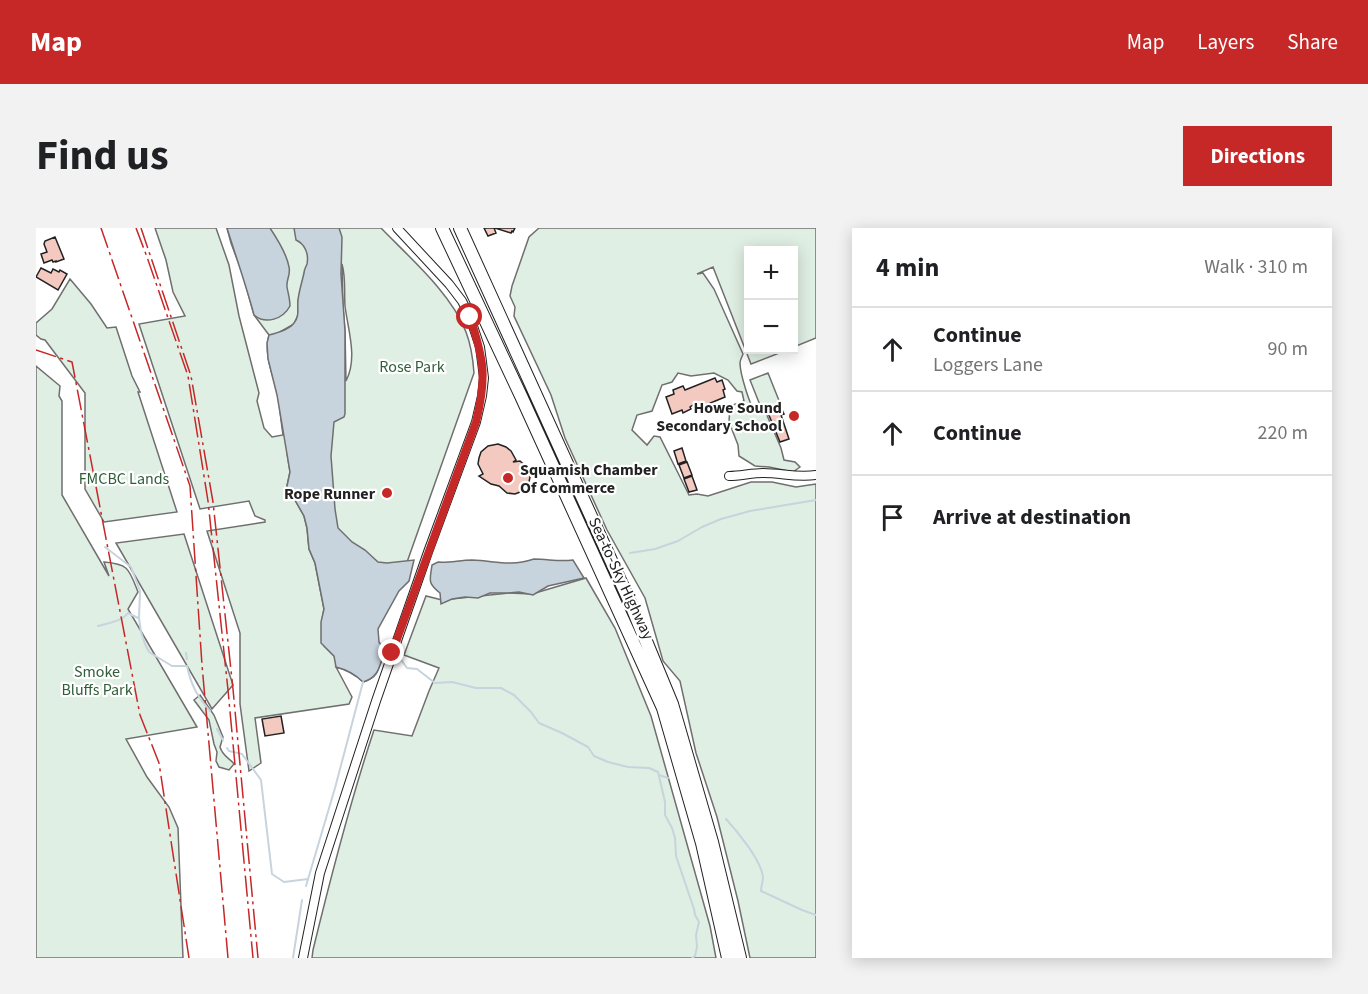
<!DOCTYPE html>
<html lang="en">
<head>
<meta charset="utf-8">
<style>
	:root { --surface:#fff; --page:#f2f2f2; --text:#202124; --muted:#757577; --line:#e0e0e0; --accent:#c62828 }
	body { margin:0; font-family:"Source Sans 3",sans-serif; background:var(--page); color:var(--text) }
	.controls { position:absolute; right:18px; top:18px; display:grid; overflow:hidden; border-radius:0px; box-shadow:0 3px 15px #0003 }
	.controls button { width:54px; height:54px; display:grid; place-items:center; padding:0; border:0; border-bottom:2px solid var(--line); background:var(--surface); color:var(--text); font:30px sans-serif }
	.stop { position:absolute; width:18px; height:18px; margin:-14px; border:4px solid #c62828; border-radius:50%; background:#fff }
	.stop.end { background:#c62828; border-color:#fff; box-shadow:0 2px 6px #0008 }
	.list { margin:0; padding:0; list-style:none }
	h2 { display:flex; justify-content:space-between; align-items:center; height:78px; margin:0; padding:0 24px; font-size:26px }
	h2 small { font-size:20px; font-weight:400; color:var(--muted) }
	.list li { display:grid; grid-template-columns:39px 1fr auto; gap:18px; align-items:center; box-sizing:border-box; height:84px; padding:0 24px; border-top:2px solid var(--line) }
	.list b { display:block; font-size:22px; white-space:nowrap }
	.list p { margin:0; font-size:20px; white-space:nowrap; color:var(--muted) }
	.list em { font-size:20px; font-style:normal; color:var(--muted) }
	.icon { flex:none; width:33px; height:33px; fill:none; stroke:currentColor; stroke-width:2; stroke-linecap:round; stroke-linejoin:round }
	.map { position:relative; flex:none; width:780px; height:730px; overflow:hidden; border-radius:0px }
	header { display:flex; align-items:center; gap:36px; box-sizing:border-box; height:84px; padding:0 30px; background:var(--accent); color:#fff }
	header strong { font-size:28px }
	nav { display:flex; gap:33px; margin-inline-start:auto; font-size:21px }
	.intro { display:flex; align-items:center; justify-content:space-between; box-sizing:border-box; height:144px; padding:0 36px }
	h1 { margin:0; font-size:42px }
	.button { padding:15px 27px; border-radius:0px; background:var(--accent); color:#fff; font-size:21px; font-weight:700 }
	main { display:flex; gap:36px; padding:0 36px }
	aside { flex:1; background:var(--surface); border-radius:0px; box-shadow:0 3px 15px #0003 }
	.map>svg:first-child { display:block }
</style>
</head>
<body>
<header>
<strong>Map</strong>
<nav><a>Map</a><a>Layers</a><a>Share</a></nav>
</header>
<div class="intro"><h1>Find us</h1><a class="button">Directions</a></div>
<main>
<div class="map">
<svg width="780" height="730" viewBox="0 0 780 730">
	<rect width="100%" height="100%" fill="#fff"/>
	<path fill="#e0efe3" stroke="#6f6f6f" stroke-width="1.5" fill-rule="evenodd" d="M119,0H180L193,37L203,88L223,165L221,173L228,200L236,209L247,207C245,194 244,181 242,168C238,149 227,126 233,107L218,87L207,47L195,15L191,0H277L279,13L262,73V87L258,96L244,104L251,225L254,244L251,258L268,288L271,300L273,321L279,335L288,381L286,392L288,418L298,428L347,426C343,440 343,449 327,454C319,446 312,442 300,439L316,469L313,476L219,490L225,535L213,543L204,476V405L171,303L229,294V292L219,288L213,273L164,281L103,96L149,88L137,64L130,32Z
		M287,0H345C373,29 416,66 430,104C435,117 437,131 438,145L370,337L338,336L298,304L272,216ZM306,36C310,50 308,64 309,78C312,102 322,130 310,153L309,103L307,79Z
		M503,0H780V110L758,119V22H712V122H751L715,136L677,39L661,46L667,45L678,61L707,126C706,129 704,132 704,135C704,145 714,180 721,186L726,183L730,185L745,220L748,232L759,234L764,239L757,244L733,239L719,238L703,228L702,217L693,194L694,178L708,173L706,164L701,163L692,152L678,145L655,148L642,145L636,154L626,157L616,183L601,187L596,202L611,217L618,208L624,209L653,267L661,266L672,268L715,254H736L760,259L780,256V730H714L702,673L681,589L660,525L644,453L627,433L609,370L571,302L529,210L515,167L478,88L479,79L474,68L476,58L493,9Z
		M34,51L55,76L71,100L80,99L96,148L104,164H102L141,284L68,294L49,261V165L9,112L5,111L0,107V95L16,81Z
		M0,138L24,158L23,168L26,173V267L73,348L68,334C93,336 93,341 102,364L92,381L161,499L90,511L111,549L133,579L142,600L147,730H0Z
		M732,145L744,175L726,182L714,152Z
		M148,306L197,457L176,481L80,315Z
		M550,350L579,400L615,488L674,698L680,730H276L277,722C295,648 314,574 338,502L376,508L393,463L403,440L368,427L390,368L406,372L473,365L496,366Z
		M164,467L178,487L187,509L184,519C187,529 193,529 198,536L193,542L183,539L180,533L181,524L178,516L173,492L158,472Z"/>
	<path fill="#c7d3dd" stroke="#6f6f6f" stroke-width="1.5" d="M191,0H234C242,12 251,26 253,39C255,46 250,52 251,59C252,65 254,71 254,78C247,91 230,97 218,87C210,57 200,29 191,0Z
		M258,0H303L306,9L305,46L309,103V186L308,189L298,194L295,228L299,281L302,300L316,314L329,322L342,334L351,335L378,332L373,353L363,363L342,401L343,414L349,423C343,437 344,449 327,454C319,446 312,442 300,439L298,428L285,415V394L288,381L279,335L273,321L271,300L268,288L251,258L254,244L241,167L232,131L231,115L233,107C241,105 253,102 258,95C264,88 261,80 262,72C263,63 266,54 268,45C268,41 270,39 271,36C273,26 269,16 260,12Z
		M498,331C513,331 522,334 537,332L548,350L512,358L497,367L483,364L471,365H454L442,370L429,369L416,371L405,376L404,365C391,355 394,352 396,337L402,334C413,335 424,332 436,332C461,333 472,339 498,331Z"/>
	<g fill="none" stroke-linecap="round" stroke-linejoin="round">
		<path stroke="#c7d3dd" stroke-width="2" d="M69,319L95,339L104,363L103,390L105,404L109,416L113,424L136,438H151C155,457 161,468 174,483
			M594,325L619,321L642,313L666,299L685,291L714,283L780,272
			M62,398C72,395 85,394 92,385L102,390
			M150,425L151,431
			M366,433L371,440L381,441L399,455L416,454L440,460H465L478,467L495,484L503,495L526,505L552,519L558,528L572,534L592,539L613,540L622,544L629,574V587L636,600L639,610L640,628L658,681L659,687L663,694L660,707L661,719L659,728L656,730
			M181,501L187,512
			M191,520L193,523L206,526L225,552L236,646L248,654L272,651
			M623,547L632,550
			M690,591C701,603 725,632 727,649C727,653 725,659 725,663L766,682L780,687
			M270,658L299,560L327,454
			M257,730L266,672"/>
	</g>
	<path fill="#f3c9c0" stroke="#222" stroke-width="1.5" d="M448,0H458L460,5L452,8Z
		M459,0H479L477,4L476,3L475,5Z
		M19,9L28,31L20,34V33L17,34L16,32L8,35L5,26L11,24L8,16L9,13Z
		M5,40L15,45L17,41L23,44L24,42L31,46L22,62L0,49Z
		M679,150L681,154L686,152L689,161L687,162L689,169L660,181L657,177L654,179L655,181L647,185L646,182L636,186L630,169L638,166L637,162L647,158L649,162Z
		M743,175L748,186L745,187L753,211L744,214L730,180Z
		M462,216L470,219L475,223L480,232L477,234L484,233L493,241L494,249L493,254L491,259L484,264L479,266L471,265L463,258L455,256L443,248L447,246L442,236L443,230L445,224L452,218Z
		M646,220L650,233L642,236L638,223Z
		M651,234L656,247L648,250L643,237Z
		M656,248L661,262L653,264L648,251Z
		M245,488L248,505L229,508L226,491Z"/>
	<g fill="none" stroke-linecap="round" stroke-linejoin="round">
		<defs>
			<path id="minor" d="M693,248C704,248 716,245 727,245C746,245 761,250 780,247
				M267,730L284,645L340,473L392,324L440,194L446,168L448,150L446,134L444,119L434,89L426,73L413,56L361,0"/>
			<path id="highway" d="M406,0L485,168L627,480L666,615L692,730
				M424,0L593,372L636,476L676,614L704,730"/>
		</defs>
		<use href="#minor" stroke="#222" stroke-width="10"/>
		<use href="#highway" stroke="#222" stroke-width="14"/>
		<use href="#minor" stroke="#fff" stroke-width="8"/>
		<use href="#highway" stroke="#fff" stroke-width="12"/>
		<path stroke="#c62828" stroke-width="1.5" stroke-dasharray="21 4.5 3 4.5" stroke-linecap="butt" d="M65,0L154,258L166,437L192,730
			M100,0L111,29L152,148L172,273L192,462L217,730
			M105,0L155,148L177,274L197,461L222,730
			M0,122L36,134L104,487L123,535L153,730"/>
	</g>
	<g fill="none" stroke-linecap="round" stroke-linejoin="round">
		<path stroke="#c62828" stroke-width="8" d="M356,425L440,194C451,149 448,132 434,89"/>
	</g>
	<g fill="#c62828" stroke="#fff" stroke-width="2">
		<circle cx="758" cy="188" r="6"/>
		<circle cx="472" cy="250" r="6"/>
		<circle cx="351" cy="265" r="6"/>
	</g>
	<g text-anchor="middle" stroke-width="4.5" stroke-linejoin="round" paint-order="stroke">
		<g font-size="16" fill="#2f5e38" stroke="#fff">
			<text x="376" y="144">Rose Park</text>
			<text x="88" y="256">FMCBC Lands</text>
			<text x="61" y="449">Smoke<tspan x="61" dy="18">Bluffs Park</tspan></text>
		</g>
		<g font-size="16" font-weight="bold" fill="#222" stroke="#fff" text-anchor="end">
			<text x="746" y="185">Howe Sound<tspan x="746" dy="18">Secondary School</tspan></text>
			<text x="484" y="247" text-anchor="start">Squamish Chamber<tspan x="484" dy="18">Of Commerce</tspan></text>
			<text x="339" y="271">Rope Runner</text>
		</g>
		<g font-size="16" fill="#222" stroke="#fff">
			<text transform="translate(586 350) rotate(65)" y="6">Sea-to-Sky Highway</text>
		</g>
	</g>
</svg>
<div class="controls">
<button>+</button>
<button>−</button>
</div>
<div class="stop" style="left:434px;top:89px"></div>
<div class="stop end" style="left:356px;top:425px"></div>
</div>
<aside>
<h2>4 min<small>Walk · 310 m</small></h2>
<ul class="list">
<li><svg class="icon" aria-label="ahead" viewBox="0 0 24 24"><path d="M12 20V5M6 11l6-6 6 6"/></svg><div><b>Continue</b><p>Loggers Lane</p></div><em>90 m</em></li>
<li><svg class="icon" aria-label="ahead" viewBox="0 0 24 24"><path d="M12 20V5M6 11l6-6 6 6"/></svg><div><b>Continue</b></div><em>220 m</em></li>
<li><svg class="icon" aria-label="arrive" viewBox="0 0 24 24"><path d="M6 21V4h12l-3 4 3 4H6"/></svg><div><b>Arrive at destination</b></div></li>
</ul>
</aside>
</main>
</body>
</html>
